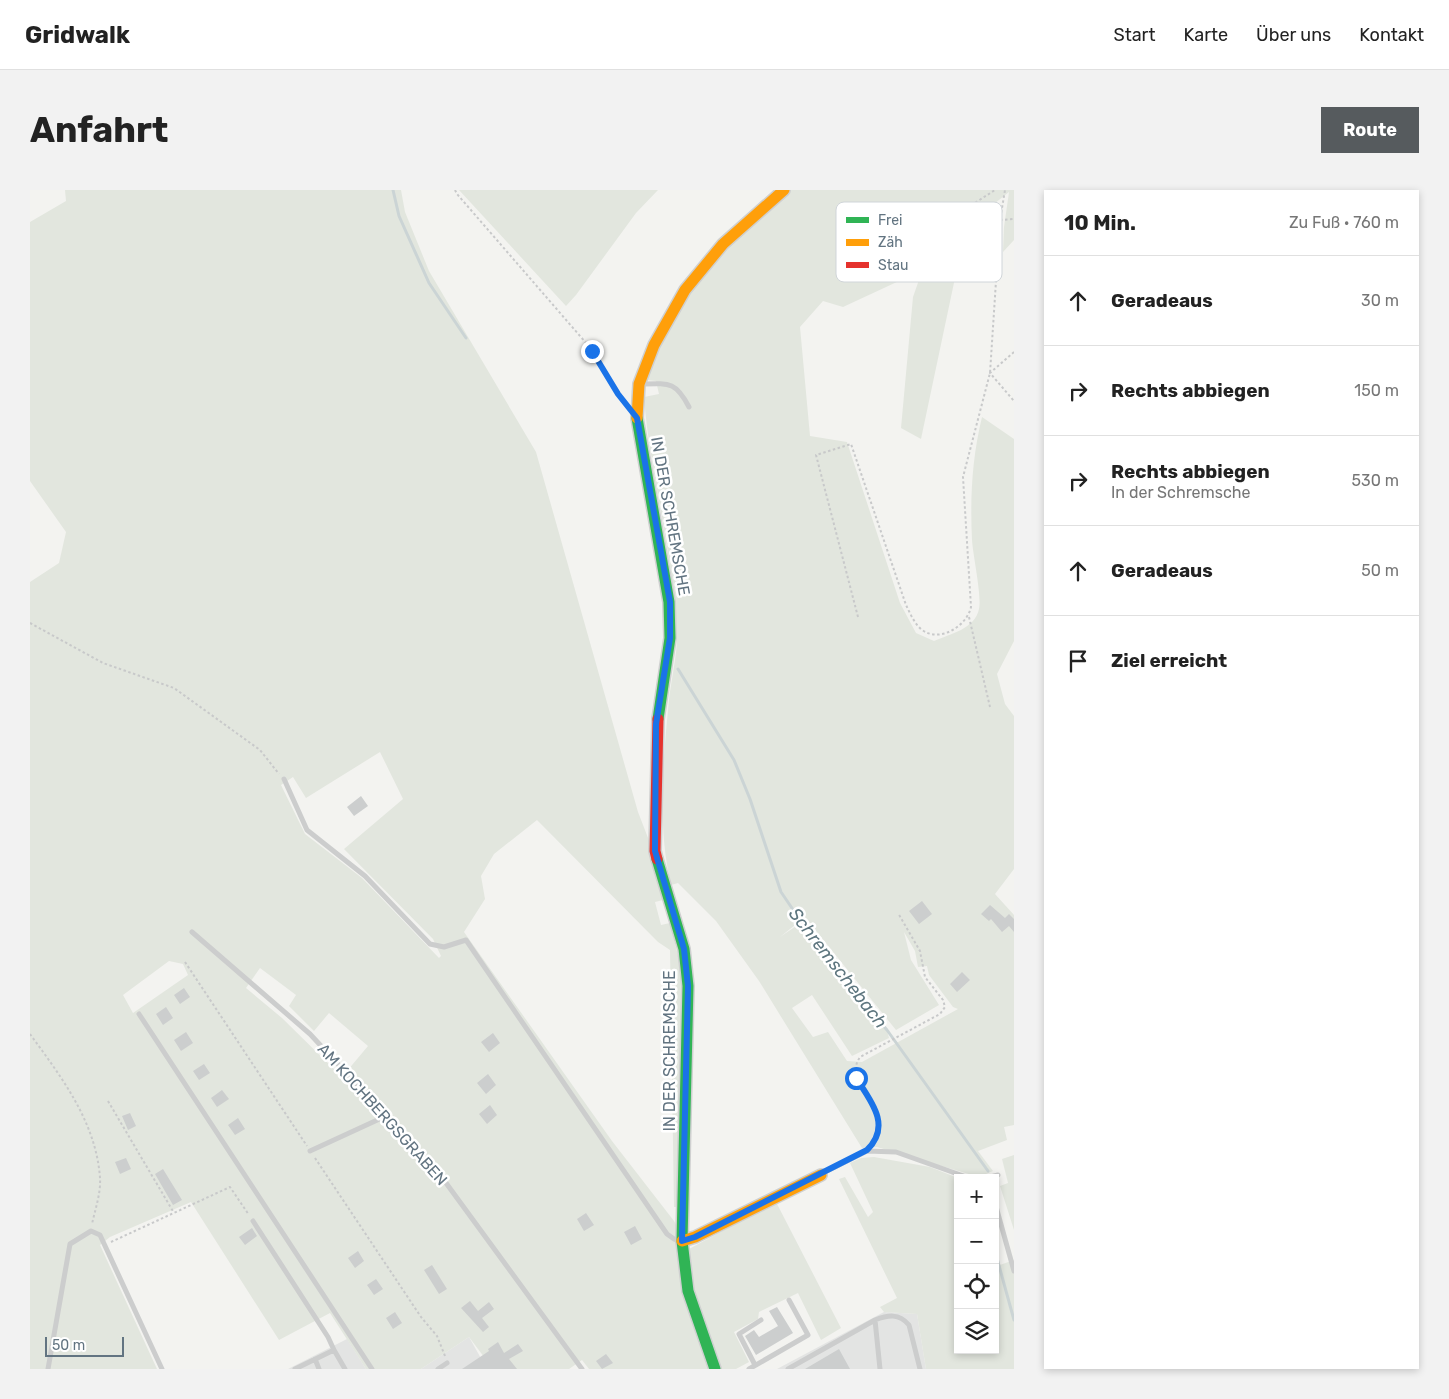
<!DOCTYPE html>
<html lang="de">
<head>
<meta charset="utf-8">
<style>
	:root { --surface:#fff; --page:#f2f2f2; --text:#222; --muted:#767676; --line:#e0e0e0; --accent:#565b5e }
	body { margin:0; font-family:Rubik,sans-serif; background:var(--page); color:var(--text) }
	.controls { position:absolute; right:15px; bottom:15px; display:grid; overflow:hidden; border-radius:0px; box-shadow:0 2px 8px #0003 }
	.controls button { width:45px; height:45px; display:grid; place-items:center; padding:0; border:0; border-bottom:1px solid var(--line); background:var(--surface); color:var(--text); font:25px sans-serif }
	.scale { position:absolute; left:15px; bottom:12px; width:79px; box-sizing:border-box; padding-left:5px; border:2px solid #627481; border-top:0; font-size:14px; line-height:18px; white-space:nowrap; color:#627481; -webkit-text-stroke:4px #fff; paint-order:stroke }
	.stop { position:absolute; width:15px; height:15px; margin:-11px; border:4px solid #1a73e8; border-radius:50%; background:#fff }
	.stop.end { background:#1a73e8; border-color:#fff; box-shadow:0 1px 5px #0008 }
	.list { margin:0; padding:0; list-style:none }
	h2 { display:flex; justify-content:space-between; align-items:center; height:65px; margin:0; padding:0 20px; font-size:21px }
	h2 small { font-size:16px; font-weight:400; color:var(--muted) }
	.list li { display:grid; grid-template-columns:32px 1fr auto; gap:15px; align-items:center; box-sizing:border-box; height:90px; padding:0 20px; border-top:1px solid var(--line) }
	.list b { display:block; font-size:19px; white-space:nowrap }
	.list p { margin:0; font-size:16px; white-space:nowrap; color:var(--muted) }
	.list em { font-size:16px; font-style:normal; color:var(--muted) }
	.icon { flex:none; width:28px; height:28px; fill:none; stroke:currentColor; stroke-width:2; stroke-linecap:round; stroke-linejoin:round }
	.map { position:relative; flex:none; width:984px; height:1179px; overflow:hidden; border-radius:0px }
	header { display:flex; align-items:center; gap:30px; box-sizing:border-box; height:70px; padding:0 25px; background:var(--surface); border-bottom:1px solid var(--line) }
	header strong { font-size:24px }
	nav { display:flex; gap:28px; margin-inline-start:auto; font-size:18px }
	.intro { display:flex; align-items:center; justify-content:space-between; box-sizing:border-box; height:120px; padding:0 30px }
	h1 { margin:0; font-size:35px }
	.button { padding:12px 22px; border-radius:0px; background:var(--accent); color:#fff; font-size:18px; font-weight:700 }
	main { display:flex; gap:30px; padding:0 30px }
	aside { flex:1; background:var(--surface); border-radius:0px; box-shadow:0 2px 8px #0003 }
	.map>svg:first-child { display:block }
</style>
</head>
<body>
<header>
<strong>Gridwalk</strong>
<nav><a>Start</a><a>Karte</a><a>Über uns</a><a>Kontakt</a></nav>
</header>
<div class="intro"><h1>Anfahrt</h1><a class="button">Route</a></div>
<main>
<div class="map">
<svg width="984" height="1179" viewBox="0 0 984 1179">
	<rect width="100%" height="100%" fill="#f3f3f0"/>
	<path fill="#e3e4e3" d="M854,1122L887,1124L896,1179H747Z
		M439,1147L457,1179H391Z
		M317,1149L336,1179H258Z"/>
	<path fill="#e2e6de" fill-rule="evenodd" d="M35,0H371L375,22L399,81L506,262L608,622L620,653L633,710L625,712L631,735L640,733L652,782L650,1017H644L640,760L628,752L507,630L464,664L451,686L455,709L434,742L582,951L644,1031L650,1042L680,1179H559L552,1170L539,1179H463L439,1147L391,1179H336L300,1123L249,1150L161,1012L80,1047L70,1055L127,1179H0V392L29,373L36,342L0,291V32L36,11ZM350,562L373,609L314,659L403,749L411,766L409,768L332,688L275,644L251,595L263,587L276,608ZM139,771L153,774L158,785L103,823L93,805ZM230,778L266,805L259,816L284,841L299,823L338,856L312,887L252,828L216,798Z
		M429,0H628L606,23L546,105L536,116Z
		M749,0H984V50L973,62L974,37L979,2L936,36L891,249L871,238L883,107L890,87L902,72L899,66L869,91L813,117L793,111L770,137L780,246L817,252L870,413L886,443L904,451C920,444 945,439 949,419C952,406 943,366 942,350C940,308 942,268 952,227L984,249V451L967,484L975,514L984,526V679L965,704L984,725V935L974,937L977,950L948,961L963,981L949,987L847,957L832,958L729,791L686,731L648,693L641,695C627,635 633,571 639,510C641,490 647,467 647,446C644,365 620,287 614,207L629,204L626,191L616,190L621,147ZM775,727L866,840L909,815L881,770L874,742L885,761L888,777L897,776L899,785L923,817L928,819L832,872L817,871L798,842L783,847L762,818L782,805L822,866L859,848L857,840L800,774L772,732L750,747Z
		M984,965V1040L970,996L978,993L972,969Z
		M844,967L900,977L928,988V1160H965V1072L967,1076L984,1070V1179H896L887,1124L854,1122L850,1117L867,1108L809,989L815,987L838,1027L843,1022L820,973L831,968Z
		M746,1012L811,1138L791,1150L768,1103L729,1122L728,1129L704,1142L719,1172L706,1179H691L664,1101L659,1059Z"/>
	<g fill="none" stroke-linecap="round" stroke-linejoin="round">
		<path stroke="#cbd4d5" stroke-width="3" d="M363,0L369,26L399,93L436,148
			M648,479L704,570L720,609L751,702L800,774L857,840L958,981
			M965,1061L984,1130"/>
	</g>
	<path fill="#cccece" d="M331,606L338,616L324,626L317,617Z
		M892,711L902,724L889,734L879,721Z
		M960,715L975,728L979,724L984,729V742L979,736L972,742L961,729L959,731L951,724Z
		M932,782L940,790L927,802L920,794Z
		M154,798L160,807L150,814L144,805Z
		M136,817L143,828L133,835L126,824Z
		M156,842L163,853L151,861L144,850Z
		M463,843L470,853L459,862L451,852Z
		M174,874L180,883L169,890L163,881Z
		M458,884L466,895L456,904L447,893Z
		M192,900L199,909L187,917L181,908Z
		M460,915L467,925L457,934L449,924Z
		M100,923L106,936L98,940L92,926Z
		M208,928L215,939L205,945L198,935Z
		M96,968L101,979L90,984L85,972Z
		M133,979L152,1010L143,1015L125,984Z
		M556,1023L564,1035L554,1041L547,1029Z
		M605,1036L612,1049L601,1055L594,1042Z
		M222,1038L227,1046L215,1055L209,1047Z
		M328,1061L334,1071L325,1078L318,1068Z
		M402,1075L417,1099L409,1104L394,1080Z
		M346,1089L353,1099L344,1105L337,1095Z
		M440,1111L448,1121L459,1112L464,1119L452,1128L459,1137L453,1142L431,1118Z
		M747,1117L763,1143L726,1165L715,1146L724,1140L729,1147L748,1136L739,1121Z
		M365,1122L372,1133L363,1139L356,1128Z
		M468,1152L474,1163L488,1154L493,1161L479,1169L487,1179H432L459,1161L458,1159Z
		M809,1159L820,1179H775Z
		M576,1164L583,1173L572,1179L566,1171Z"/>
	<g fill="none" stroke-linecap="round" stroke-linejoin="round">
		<defs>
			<path id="fast" d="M607,228L639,412L640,448L628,529
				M627,669L654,759L658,796L652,1051L658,1101L685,1179"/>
			<path id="slow" d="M607,228L609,194L624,155L655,100L693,54L754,0
				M652,1051L665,1047L791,985"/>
			<path id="jam" d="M627,669L625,661L628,529"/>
		</defs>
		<use href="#fast" stroke="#cfd0d0" stroke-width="14"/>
		<use href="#slow" stroke="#cfd0d0" stroke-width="14"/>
		<use href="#jam" stroke="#cfd0d0" stroke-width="14"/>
		<path stroke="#c8c9ca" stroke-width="2" stroke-dasharray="2.5 2.5" stroke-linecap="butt" d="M425,0L427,4L563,161L595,212
			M970,30L984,29
			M880,87L907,59L916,41L937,18L965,0
			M984,162L960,183L984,211
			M828,427L786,265L821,254L876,415C880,423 884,433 891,439C909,454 937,436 941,417L933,287L960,183L970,30L975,0
			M939,427L960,517
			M0,433L73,473L144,498L230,560L249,584
			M155,772L277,956
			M0,844C32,888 66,932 70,988C71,1003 65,1020 62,1034
			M78,911L144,1023
			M845,953C849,942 850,929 846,918C837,899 816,889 830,867L910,824L915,817L913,810L895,787L890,761L868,723
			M285,968L391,1127L407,1146L415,1166
			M81,1052L200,997L219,1025"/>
		<path stroke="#cccdcd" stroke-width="5" d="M612,194C640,193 646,192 659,217
			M254,589L277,640L335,686L400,754L414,757L436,750L637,1044L644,1049L651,1051
			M162,742L280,844L408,982L552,1179
			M109,824L342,1179
			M280,961L356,926
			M791,984L837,961L866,962L939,988
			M957,988L968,985
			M965,1013L984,1081
			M223,1031L298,1147L304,1160
			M845,1130L850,1179
			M285,1169L289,1179
			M725,1175L709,1144L731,1130
			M18,1179L40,1054L61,1041L70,1045L132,1179
			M265,1179L304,1160L315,1179
			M408,1179L417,1173
			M719,1179L778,1145L759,1110
			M758,1179L845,1130C858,1125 869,1123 879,1135L890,1179"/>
		<use href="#fast" stroke="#30b455" stroke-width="11"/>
		<use href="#slow" stroke="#ff9f0a" stroke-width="11"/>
		<use href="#jam" stroke="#e5322d" stroke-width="11"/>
	</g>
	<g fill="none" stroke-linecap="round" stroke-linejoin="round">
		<path stroke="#1a73e8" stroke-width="6" d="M562,161L588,204L607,228L640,412V448L626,534L625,661L654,759L658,796L652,1051L665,1047L837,960C862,936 841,911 826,888"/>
	</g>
	<g text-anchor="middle" stroke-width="5" stroke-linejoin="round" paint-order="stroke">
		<g font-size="16" fill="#627481" stroke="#fff">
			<text transform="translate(641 326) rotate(80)" y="6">IN DER SCHREMSCHE</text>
			<text transform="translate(639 861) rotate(-90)" y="6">IN DER SCHREMSCHE</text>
			<text transform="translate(353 924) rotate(48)" y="6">AM KOCHBERGSGRABEN</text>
		</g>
		<g font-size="18" font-style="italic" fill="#5e767f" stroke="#fff">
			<text transform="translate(808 778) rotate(52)" y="6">Schremschebach</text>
		</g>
	</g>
	<rect x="806" y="12" width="166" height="80" rx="8" fill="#fff" stroke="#d0d5d9" stroke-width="1"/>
	<rect x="816" y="27" width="23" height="6" fill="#30b455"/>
	<rect x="816" y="49" width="23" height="7" fill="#ff9f0a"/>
	<rect x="816" y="72" width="23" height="6" fill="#e5322d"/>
	<g font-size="14" fill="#627481">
		<text x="848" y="35">Frei</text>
		<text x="848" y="57">Zäh</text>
		<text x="848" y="80">Stau</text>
	</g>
</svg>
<div class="controls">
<button>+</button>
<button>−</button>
<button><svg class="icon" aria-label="locate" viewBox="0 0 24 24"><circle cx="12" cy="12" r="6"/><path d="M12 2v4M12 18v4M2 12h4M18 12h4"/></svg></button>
<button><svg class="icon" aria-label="layers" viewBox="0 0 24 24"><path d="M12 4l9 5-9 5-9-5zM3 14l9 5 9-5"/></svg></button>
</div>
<div class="scale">50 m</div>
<div class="stop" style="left:826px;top:888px"></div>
<div class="stop end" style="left:562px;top:161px"></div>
</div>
<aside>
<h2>10 Min.<small>Zu Fuß · 760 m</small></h2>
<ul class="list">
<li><svg class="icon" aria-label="ahead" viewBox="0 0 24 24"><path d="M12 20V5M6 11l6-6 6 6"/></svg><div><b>Geradeaus</b></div><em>30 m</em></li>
<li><svg class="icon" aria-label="right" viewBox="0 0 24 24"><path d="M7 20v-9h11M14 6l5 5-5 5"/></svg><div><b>Rechts abbiegen</b></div><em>150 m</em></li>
<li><svg class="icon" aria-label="right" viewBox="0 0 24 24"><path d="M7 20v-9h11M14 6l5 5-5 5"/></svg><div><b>Rechts abbiegen</b><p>In der Schremsche</p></div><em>530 m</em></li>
<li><svg class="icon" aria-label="ahead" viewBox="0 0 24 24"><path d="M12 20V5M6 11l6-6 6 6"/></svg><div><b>Geradeaus</b></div><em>50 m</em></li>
<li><svg class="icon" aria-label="arrive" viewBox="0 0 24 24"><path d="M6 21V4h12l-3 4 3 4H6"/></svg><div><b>Ziel erreicht</b></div></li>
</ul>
</aside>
</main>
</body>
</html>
